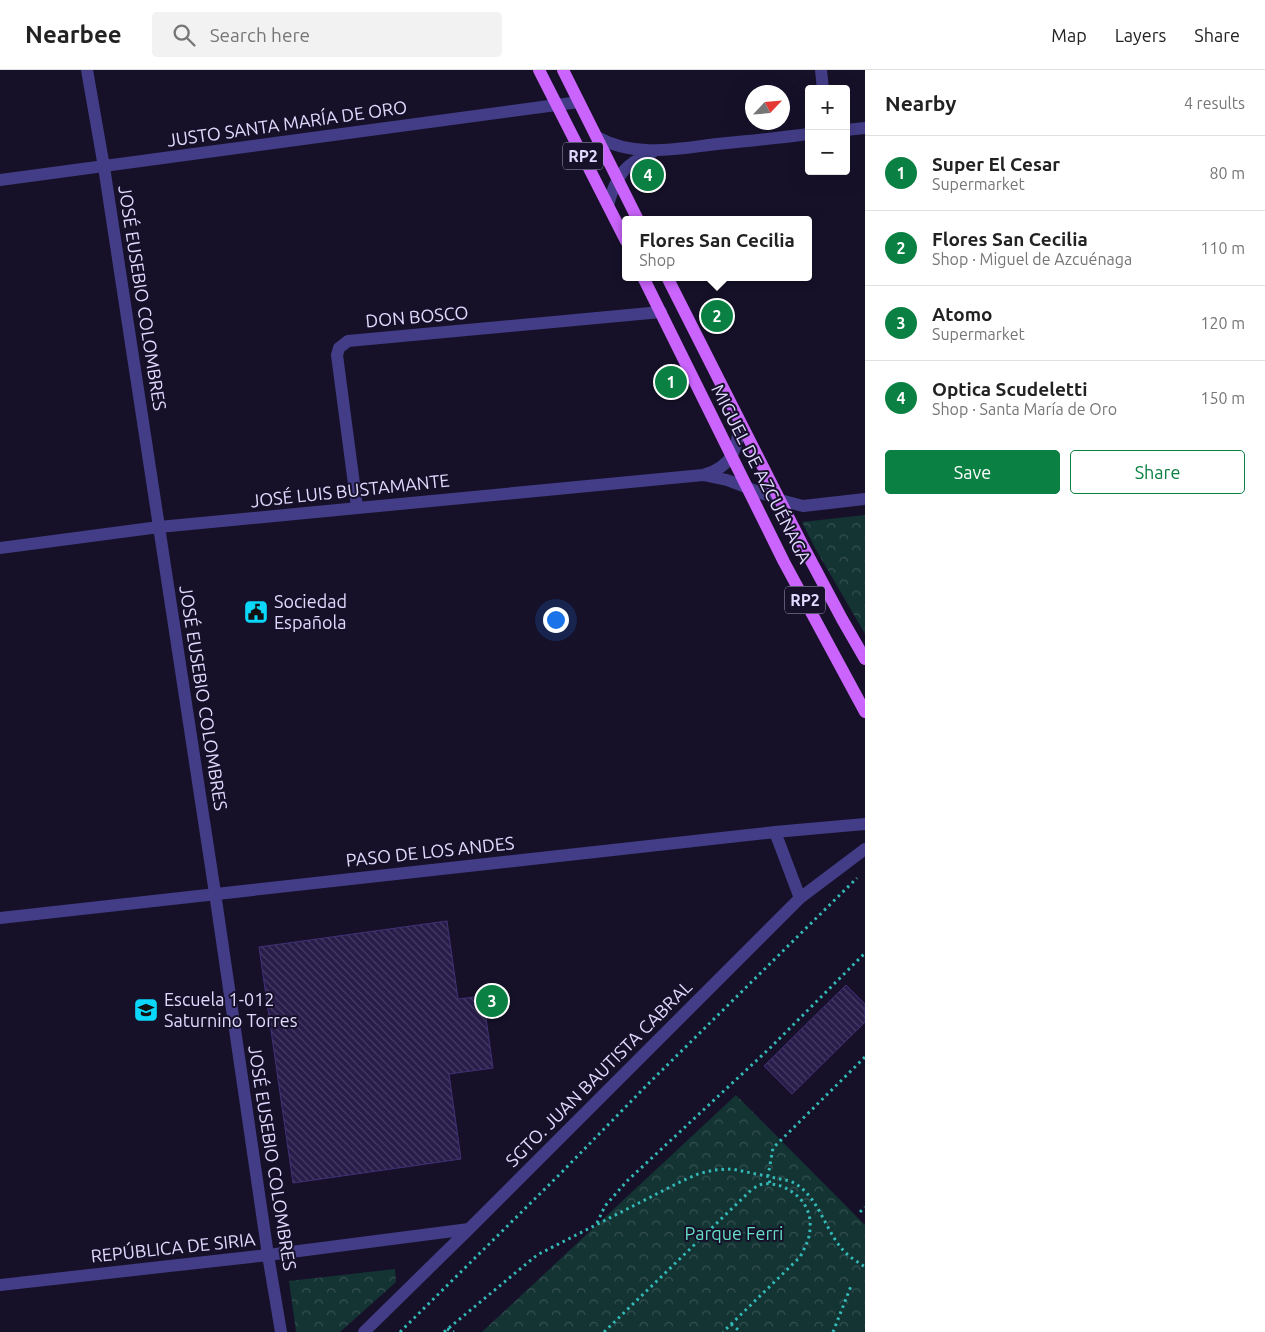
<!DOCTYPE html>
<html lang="en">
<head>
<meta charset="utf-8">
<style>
	:root { --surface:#fff; --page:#f2f2f2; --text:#222; --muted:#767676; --line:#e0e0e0; --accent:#0b8043 }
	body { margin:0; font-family:Ubuntu,sans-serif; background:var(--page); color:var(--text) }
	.controls { position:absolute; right:15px; top:15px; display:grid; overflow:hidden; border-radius:5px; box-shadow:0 5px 20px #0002 }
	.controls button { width:45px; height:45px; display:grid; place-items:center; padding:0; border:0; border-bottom:1px solid var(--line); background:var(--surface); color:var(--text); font:25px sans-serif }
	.compass { position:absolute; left:745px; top:15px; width:45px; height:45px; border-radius:50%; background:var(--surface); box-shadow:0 5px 20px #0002; rotate:64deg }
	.you { position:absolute; left:555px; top:549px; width:18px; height:18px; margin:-12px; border:4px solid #fff; border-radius:50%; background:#1a73e8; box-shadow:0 0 0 8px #1a73e833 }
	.badge { display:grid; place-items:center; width:32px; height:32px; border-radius:50%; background:var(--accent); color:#fff; font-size:16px; font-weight:700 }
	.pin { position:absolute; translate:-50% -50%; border:2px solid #fff; box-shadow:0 1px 5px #0006 }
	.popup { position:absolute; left:622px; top:146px; width:190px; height:65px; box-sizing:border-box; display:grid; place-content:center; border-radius:5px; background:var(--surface); filter:drop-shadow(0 1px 4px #0005); font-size:16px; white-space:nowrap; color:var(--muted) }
	.popup b { font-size:19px; color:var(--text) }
	.popup::after { content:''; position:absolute; left:50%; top:100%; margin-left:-10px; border:10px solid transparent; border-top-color:var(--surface) }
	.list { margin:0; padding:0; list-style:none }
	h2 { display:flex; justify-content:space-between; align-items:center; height:65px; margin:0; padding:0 20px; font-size:21px }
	h2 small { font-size:16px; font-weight:400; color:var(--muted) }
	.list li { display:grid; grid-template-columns:32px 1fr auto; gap:15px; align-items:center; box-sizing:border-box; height:75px; padding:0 20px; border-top:1px solid var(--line) }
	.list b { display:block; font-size:19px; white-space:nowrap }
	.list p { margin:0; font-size:16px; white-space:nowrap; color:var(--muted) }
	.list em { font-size:16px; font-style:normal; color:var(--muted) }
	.actions { display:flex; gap:10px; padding:15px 20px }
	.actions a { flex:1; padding:11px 0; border:1px solid var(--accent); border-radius:5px; text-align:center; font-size:18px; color:var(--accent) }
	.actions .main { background:var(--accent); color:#fff }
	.icon { flex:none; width:28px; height:28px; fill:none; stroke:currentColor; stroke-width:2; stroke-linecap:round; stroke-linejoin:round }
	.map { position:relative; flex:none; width:865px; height:1262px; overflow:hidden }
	header { display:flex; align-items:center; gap:30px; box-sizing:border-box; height:70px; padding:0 25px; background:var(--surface); border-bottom:1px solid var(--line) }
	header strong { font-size:24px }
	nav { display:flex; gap:28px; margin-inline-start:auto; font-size:18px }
	.search { width:350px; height:45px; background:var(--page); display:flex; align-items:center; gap:12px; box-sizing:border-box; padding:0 18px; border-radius:5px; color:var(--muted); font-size:19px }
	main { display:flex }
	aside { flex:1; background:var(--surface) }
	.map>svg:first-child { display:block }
</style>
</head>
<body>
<header>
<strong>Nearbee</strong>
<div class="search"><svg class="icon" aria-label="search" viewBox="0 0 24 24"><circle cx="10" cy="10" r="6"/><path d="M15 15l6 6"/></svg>Search here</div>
<nav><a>Map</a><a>Layers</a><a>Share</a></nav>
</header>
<main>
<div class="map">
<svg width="865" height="1262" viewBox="0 0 865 1262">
	<defs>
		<pattern id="park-crowns" width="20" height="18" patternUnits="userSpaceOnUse" patternTransform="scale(1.25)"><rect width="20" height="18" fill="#143333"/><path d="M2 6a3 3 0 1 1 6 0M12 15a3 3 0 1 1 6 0" fill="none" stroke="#365052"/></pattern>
		<pattern id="building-back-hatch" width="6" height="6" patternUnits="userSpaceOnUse" patternTransform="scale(1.25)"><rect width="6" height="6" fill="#281d4a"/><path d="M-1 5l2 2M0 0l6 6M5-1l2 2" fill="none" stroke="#473d65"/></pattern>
	</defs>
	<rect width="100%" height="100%" fill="#161129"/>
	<path fill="url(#park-crowns)" d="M865,445V564L815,478L802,452Z
		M736,1025L865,1155V1262H482Z
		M395,1199L396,1212L340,1262H296L289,1211Z"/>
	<path fill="url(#building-back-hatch)" stroke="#413076" d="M447,851L458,929L483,926L493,998L449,1004L461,1089L293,1113L259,877Z
		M846,915L865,934V952L792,1024L764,996Z"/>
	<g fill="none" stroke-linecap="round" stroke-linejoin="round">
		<path stroke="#33bab7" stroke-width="3" stroke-dasharray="2.5 4" stroke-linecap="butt" d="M770,1113L768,1106L773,1078L865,987
			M860,1142L865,1137
			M597,1153L605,1136L627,1111L770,978L865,883
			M731,1254L741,1262
			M447,1259L454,1262
			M400,1262L559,1105L648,1014L857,808
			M444,1262L537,1185L682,1111L698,1104L714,1100L732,1099L790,1111C818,1123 824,1159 843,1180C849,1187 858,1192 865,1197
			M604,1262L747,1124C750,1121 755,1117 759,1115C766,1113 772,1114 778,1115C797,1121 812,1137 810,1158C810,1169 805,1177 800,1187L723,1262
			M833,1262L851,1216"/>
		<path stroke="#433d87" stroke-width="12" d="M87,0L104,97L215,823L268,1185L281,1262
			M821,0L823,19
			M846,60L865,58
			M597,67C635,88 676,79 717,74C748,71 778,68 809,64
			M0,110L579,32
			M608,135C616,106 624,94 653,82
			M703,405L727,410L780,430L803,436L865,429
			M357,437L337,285L339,278L348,271L661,242
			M0,478L159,457L703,405C733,397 740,376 738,348
			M775,762L800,828
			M0,848L775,762L865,754
			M0,1215L268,1185L469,1159
			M364,1262L469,1159L800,828L865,779"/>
		<path stroke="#ca64fc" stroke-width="12" d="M539,0L626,171
			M563,0L638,150
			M643,207L784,492L865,642
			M667,207L802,474L842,549L865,589"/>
	</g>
	<defs>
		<symbol id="civic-square" viewBox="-11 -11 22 22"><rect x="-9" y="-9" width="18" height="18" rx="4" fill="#0bd7fa" stroke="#161129"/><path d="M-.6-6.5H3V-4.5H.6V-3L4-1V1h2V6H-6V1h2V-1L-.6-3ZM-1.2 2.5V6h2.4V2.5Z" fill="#111"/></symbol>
		<symbol id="school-square" viewBox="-11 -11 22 22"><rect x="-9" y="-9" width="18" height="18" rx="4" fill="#0bd7fa" stroke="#161129"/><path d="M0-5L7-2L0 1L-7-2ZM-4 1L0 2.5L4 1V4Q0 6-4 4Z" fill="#111"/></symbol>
	</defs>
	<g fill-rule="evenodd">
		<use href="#civic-square" x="242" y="528" width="28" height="28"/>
		<use href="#school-square" x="132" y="926" width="28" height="28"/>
	</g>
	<g text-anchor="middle" stroke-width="4" stroke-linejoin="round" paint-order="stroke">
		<g fill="#161129" stroke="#a39ebe" stroke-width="1">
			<rect x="563" y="72.5" width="40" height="27" rx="4"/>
			<rect x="785" y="516.5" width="40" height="27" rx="4"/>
		</g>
		<g font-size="16" font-weight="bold" fill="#e0dafe">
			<text x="583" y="92">RP2</text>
			<text x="805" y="536">RP2</text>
		</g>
		<g font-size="18" fill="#e0dafe" stroke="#161129">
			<text transform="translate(287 54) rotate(-8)" y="6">JUSTO SANTA MARÍA DE ORO</text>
			<text transform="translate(142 228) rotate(81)" y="6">JOSÉ EUSEBIO COLOMBRES</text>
			<text transform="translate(417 247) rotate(-5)" y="6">DON BOSCO</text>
			<text transform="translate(761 404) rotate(63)" y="6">MIGUEL DE AZCUÉNAGA</text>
			<text transform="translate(350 421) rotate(-6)" y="6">JOSÉ LUIS BUSTAMANTE</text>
			<text transform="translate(203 628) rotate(81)" y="6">JOSÉ EUSEBIO COLOMBRES</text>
			<text transform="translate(430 782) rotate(-6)" y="6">PASO DE LOS ANDES</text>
			<text transform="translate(599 1004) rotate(-45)" y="6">SGTO. JUAN BAUTISTA CABRAL</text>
			<text transform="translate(272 1088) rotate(81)" y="6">JOSÉ EUSEBIO COLOMBRES</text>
			<text transform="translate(173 1178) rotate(-6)" y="6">REPÚBLICA DE SIRIA</text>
		</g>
		<g font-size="18" fill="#e0dafe" stroke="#161129" text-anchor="start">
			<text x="274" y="538">Sociedad<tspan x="274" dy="21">Española</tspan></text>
			<text x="164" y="936">Escuela 1-012<tspan x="164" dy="21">Saturnino Torres</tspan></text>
		</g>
		<g font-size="18" fill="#66dec6" stroke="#161129">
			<text x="734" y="1170">Parque Ferri</text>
		</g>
	</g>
</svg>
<div class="controls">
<button>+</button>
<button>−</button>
</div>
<svg class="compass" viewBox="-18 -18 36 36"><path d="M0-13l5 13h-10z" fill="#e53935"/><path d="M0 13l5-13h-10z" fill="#767676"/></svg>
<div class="you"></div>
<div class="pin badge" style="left:671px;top:312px">1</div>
<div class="pin badge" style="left:717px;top:246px">2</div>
<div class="popup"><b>Flores San Cecilia</b>Shop</div>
<div class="pin badge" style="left:492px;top:931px">3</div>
<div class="pin badge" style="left:648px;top:105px">4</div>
</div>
<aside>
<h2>Nearby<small>4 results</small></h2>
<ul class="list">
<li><span class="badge">1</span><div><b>Super El Cesar</b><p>Supermarket</p></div><em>80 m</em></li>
<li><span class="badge">2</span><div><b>Flores San Cecilia</b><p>Shop · Miguel de Azcuénaga</p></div><em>110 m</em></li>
<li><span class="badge">3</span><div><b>Atomo</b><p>Supermarket</p></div><em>120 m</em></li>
<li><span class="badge">4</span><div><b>Optica Scudeletti</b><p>Shop · Santa María de Oro</p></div><em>150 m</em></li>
</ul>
<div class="actions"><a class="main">Save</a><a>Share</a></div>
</aside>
</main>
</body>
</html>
